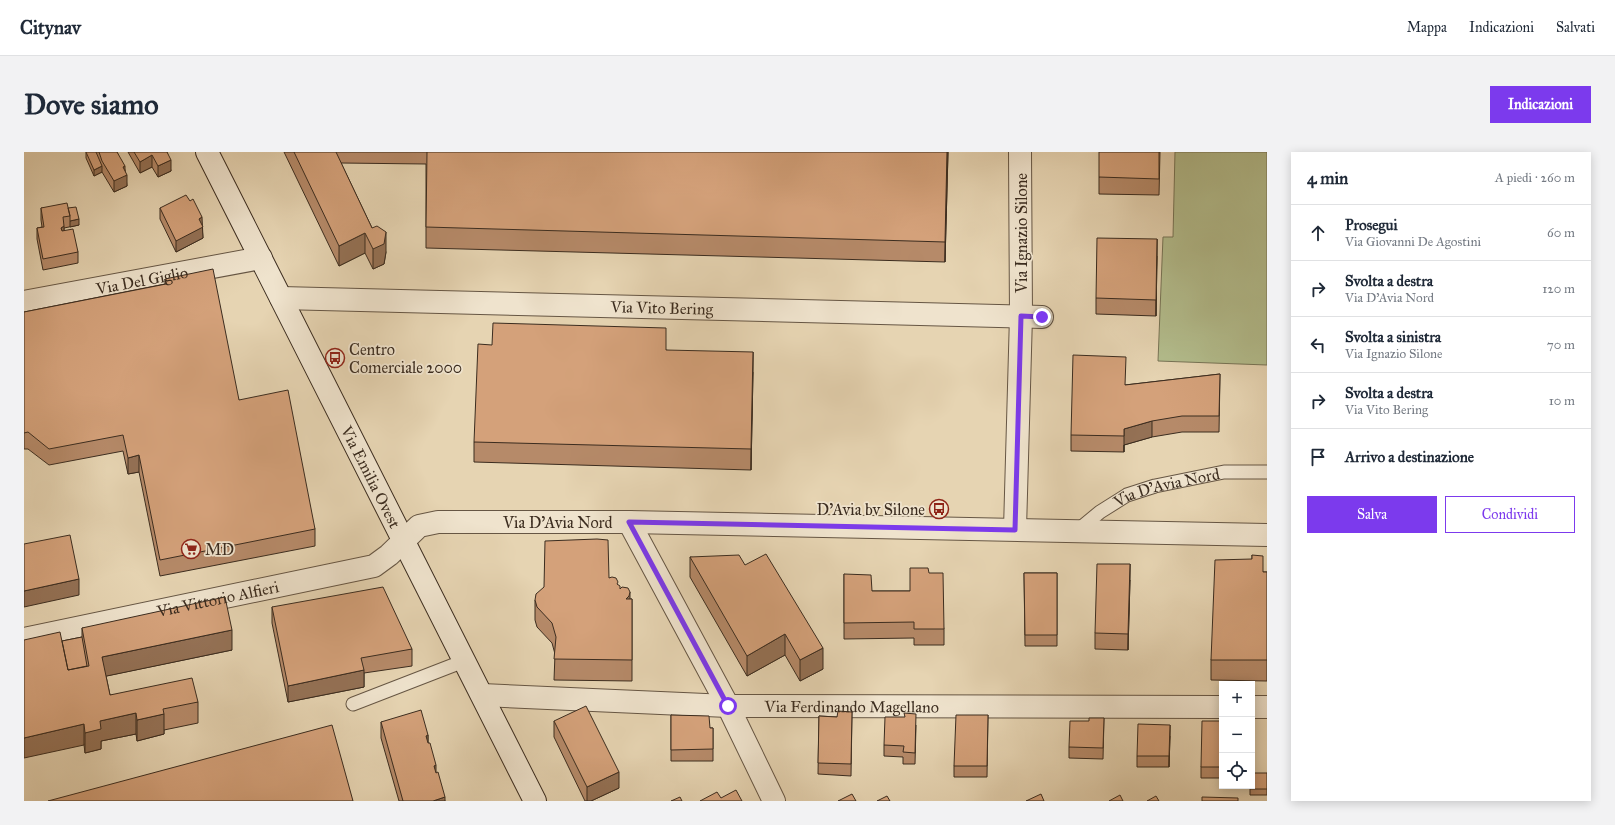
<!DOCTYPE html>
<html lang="it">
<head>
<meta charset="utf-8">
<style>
	:root { --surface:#fff; --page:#f2f2f3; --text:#1f2937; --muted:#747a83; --line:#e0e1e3; --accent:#7c3aed }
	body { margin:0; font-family:"IM FELL Great Primer",serif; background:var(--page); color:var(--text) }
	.controls { position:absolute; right:12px; bottom:12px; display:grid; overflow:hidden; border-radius:0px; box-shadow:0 2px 10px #0003 }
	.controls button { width:36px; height:36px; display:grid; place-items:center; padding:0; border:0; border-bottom:1px solid var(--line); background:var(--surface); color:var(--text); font:20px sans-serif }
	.stop { position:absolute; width:12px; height:12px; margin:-9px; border:3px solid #7c3aed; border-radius:50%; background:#fff }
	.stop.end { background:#7c3aed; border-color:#fff; box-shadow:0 1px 4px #0008 }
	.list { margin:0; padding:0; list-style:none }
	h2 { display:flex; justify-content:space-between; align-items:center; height:52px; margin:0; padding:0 16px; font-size:17px }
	h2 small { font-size:13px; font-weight:400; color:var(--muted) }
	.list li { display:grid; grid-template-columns:26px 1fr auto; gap:12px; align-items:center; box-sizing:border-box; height:56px; padding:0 16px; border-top:1px solid var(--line) }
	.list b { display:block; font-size:15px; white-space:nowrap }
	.list p { margin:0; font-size:13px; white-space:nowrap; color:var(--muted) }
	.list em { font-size:13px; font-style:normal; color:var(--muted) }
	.actions { display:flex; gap:8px; padding:12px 16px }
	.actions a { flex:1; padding:9px 0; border:1px solid var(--accent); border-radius:0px; text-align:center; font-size:14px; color:var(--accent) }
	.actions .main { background:var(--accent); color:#fff }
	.icon { flex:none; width:22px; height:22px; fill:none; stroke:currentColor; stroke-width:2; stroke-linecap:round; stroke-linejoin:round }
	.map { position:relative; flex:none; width:1243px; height:649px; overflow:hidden; border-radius:0px }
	header { display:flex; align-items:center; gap:24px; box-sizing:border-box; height:56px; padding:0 20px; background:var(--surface); border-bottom:1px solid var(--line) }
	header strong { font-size:19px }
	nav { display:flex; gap:22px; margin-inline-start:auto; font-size:14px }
	.intro { display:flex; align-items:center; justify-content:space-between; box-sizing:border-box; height:96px; padding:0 24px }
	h1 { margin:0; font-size:28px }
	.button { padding:10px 18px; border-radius:0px; background:var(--accent); color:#fff; font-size:14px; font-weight:700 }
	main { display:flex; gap:24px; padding:0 24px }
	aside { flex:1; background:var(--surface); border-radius:0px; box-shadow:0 2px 10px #0003 }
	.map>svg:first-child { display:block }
</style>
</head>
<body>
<header>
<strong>Citynav</strong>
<nav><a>Mappa</a><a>Indicazioni</a><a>Salvati</a></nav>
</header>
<div class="intro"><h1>Dove siamo</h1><a class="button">Indicazioni</a></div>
<main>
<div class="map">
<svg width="1243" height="649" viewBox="0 0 1243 649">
	<rect width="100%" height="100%" fill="#e6d4b2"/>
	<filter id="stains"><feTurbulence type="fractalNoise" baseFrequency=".005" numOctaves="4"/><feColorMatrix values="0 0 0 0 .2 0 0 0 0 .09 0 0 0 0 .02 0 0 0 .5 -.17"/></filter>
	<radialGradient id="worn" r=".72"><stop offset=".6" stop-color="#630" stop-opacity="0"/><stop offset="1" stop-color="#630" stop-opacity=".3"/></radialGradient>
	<path fill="#b3bd8d" stroke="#777456" d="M1151,0H1243V213L1134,209L1139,85H1149Z"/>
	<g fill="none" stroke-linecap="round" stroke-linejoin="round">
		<defs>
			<g id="lane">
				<path id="s1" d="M1053,379L1076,360L1103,343L1131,334L1200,320H1243"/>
				<path d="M329,552L440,509"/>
			</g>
			<g id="street">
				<path id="s2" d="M257,146L1018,165"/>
				<path id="s3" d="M0,150L237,106"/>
				<path d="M605,370L704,554L750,649"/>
				<path d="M991,377L997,164L996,0"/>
				<path id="s4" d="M0,487L350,414L365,403L395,374L414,370H605L1243,383"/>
				<path id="s5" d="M458,543L704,554L1198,555"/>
				<path d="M1228,555H1243"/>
			</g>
			<g id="secondary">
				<path id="s6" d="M183,0L511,649"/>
			</g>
		</defs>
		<use href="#lane" stroke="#665644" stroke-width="15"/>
		<use href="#street" stroke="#665644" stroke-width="24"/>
		<use href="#secondary" stroke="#3b2c1f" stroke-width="24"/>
		<use href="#lane" stroke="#efe3cd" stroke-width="13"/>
		<use href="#street" stroke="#efe3cd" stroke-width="22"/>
		<use href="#secondary" stroke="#efe3cd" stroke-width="22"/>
	</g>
	<path fill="#b68a69" stroke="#3b2c1f" d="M62,0H93L101,18L103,34L90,40L78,20L70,24L62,6Z
		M104,0H143L147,19L134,25L128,15L116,21Z
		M260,0H924L921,110L402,96V12L317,11L348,76L362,100L360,112L349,117L341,101L315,114Z
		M1136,0L1135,43L1075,42V25Z
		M17,56H44L55,73L40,76V78L54,100V111L19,118L13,87V76L18,75L17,68Z
		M136,56L178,74L179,86L152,100L136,67Z
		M1133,104L1132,164L1072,162V146Z
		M141,127L215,248L291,377V394L136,424L115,320L104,322L99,299L25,313L4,297H0V160L141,132Z
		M642,198L729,220L727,318L450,310V290Z
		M1196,222L1195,280H1158L1128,285L1100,293V300L1047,299V283L1101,233Z
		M1228,403L1239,420H1243V529L1187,528V508L1228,407Z
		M666,405L721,413L799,517L776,529L761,503L723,524L666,425Z
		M905,421L920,477V493H890V486L820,487V422L848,439H886Z
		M1000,421H1033V494H1001Z
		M585,426L594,433L596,437L606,447H608V529L530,528L531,502L528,491L513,475L511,468V448Z
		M1106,428L1104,498L1071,497V481Z
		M248,455L388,497V514L340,521V535L264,550L248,471Z
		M58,476L208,498L82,524L86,543L174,550V571L140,578V582L113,589L112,582L77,589V597L61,601L60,593L38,489L58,485Z
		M828,560L827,624L794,622L795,564L813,565Z
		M647,563L686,576H689V609H647Z
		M964,563L963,625H930V614Z
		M1080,566L1079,607L1045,606V595Z
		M530,569L595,636L567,649H561L530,585Z
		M1198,569V626H1177V615Z
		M357,570L404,583V591L412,621L421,649H375L357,586Z
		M892,573L891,612H879V605L860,604V593Z
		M1146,584L1145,615H1113V604Z
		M1243,621V643H1226V634Z"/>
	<path fill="#947155" stroke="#3b2c1f" d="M923,0H924L921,110V90Z
		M128,3V15L116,21V10Z
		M147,8V19L134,25V14Z
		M78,14V20L70,24V18Z
		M101,14V24L103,23V34L90,40V29L99,15Z
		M178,65L179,86L152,100V89L175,67Z
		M55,67V73L46,75V69Z
		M40,74V85L37,76Z
		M362,80V100L360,112L349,117V97Z
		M341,81V101L315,114V94Z
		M1133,87V104L1132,164V148Z
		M729,200V220L727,318V297Z
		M1128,269V285L1100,293V300V277Z
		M115,303V320L104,322V306Z
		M1106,412V428L1104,498V482Z
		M55,427V443L0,455V439Z
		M606,440V460L602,447Z
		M208,478V498L78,525V505Z
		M761,482V503L723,524V504Z
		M799,496V517L776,529V508Z
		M340,518V535L264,550V534Z
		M112,561V582L77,589V597L61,601V581L76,569Z
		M140,562V582L113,589V568Z
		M60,572V593L0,606V586Z
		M1146,573V584L1145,615V604Z
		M404,583V599L402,584Z
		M412,613V629L410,614Z
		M595,620V636L567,649H563V635Z
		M421,645V649H409Z"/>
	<path fill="#d4a17a" stroke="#3b2c1f" d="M62,0H72L78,14L70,18Z
		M75,0H93L101,14L99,15L103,23L90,29L78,9Z
		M110,0H143L147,8L134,14L128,3L116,10Z
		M270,0H312L348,76L353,74L362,80L360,92L349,97L341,81L315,94Z
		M403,0H923L921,90L402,75Z
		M1075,0H1135V27L1075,25Z
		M162,43L166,49L169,47L178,65L175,67L179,75L152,89L136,56Z
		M43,51L46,64L39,65L40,74L37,76L38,79L49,77L54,100L19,107L13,76L20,75L17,56Z
		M52,55L55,67L46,69V64L44,56Z
		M1073,86L1133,87L1132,148L1072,146Z
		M189,117L215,248L264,238L291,377L136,408L115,303L104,306L99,283L25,297L4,280L0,281V160L142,132L141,127Z
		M469,171L642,176V198L729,200L727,297L450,290L454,192L468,193Z
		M1049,203L1102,205L1101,233L1196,222L1195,264H1158L1128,269L1100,277V284L1047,283Z
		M46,383L55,427L0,439V392Z
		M573,387L584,388L585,426L588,425L592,426L594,430L593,432L596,434V437L598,435L604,436L606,440L605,444L602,447H608V508L530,507L532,485L528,471L513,455L511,448L512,442L520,435L521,389Z
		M742,402L799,496L776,508L761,482L723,504L666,405L715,403L721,413Z
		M1228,403L1239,404V420H1243V508H1187L1191,408L1228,407Z
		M1073,412H1106L1104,482L1071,481Z
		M886,416H904L905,421H919L920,477H890V470L820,471V422L847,423L848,439H886Z
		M1000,421H1033V483H1001Z
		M359,435L388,497L337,506L340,518L264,534L248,455Z
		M201,445L208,478L78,505L86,543L168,526L174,550L139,557L140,562L113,568L112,561L76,569L77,577L61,581L60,572L0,586V488L36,480L44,518L65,514L58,476Z
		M58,485L63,514L44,518L38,489Z
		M562,554L595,620L563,635L530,569Z
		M397,558L404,583L402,584L404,591H406L412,613L410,614L412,621L414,620L421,645L409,649H379L357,570Z
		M814,559L828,560L827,612L794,611L795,564L813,565Z
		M880,561L892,562L891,601L879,600L880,594L860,593L861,565H881Z
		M647,563L685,564L686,576H689V597L647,598Z
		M932,563H964L963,614H930Z
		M1065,566H1080L1079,596L1045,595L1046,569H1065Z
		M1178,569H1198V615H1177Z
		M1114,572L1146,573L1145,604H1113Z
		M308,573L329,649H24Z
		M1228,621H1243V637H1226V634H1228Z
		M712,638L718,649H676L693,640L697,646Z
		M828,642L832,649H814Z
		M1017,642L1020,649H1002Z
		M1096,643L1099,649H1085Z
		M863,644L866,649H853Z
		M1132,644L1135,649H1123Z
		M656,645L658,649H647Z
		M1178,645L1214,646V649H1178Z"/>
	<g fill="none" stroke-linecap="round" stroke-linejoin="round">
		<path stroke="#7c3aed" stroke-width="5" d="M704,554L605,370L991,378L997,164L1018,165"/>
	</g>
	<defs>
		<symbol id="bus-ring" viewBox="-11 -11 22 22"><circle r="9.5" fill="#efe3cd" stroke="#8f2418" stroke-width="1.5"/><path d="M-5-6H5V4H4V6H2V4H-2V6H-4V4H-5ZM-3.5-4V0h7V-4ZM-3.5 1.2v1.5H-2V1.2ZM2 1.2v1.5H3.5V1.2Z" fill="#8f2418"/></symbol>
		<symbol id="supermarket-ring" viewBox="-11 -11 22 22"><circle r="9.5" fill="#efe3cd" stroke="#8f2418" stroke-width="1.5"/><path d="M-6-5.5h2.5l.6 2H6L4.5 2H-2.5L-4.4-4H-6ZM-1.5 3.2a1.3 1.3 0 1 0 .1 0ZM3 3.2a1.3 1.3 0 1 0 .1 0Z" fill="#8f2418"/></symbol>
	</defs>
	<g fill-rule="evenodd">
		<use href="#bus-ring" x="300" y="195" width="22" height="22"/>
		<use href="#bus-ring" x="904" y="346" width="22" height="22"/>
		<use href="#supermarket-ring" x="156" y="386" width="22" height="22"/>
	</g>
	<g text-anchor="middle" stroke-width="3.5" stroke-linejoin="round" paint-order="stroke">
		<g font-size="16" fill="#3b2c1f" stroke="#efe3cd">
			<text transform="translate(997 81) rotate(-90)" y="6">Via Ignazio Silone</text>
			<text dy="6" stroke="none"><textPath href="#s3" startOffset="120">Via Del Giglio</textPath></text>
			<text dy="6" stroke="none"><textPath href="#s2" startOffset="381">Via Vito Bering</textPath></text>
			<text dy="6" stroke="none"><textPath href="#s6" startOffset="364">Via Emilia Ovest</textPath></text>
			<text dy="6" stroke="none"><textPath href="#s1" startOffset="102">Via D'Avia Nord</textPath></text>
			<text dy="6" stroke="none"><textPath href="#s4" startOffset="557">Via D'Avia Nord</textPath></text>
			<text dy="6" stroke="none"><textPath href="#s4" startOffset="198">Via Vittorio Alfieri</textPath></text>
			<text dy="6" stroke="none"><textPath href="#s5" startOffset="370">Via Ferdinando Magellano</textPath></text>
		</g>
		<g font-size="16" fill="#3b2c1f" stroke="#efe3cd" text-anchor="start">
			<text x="325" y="203">Centro<tspan x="325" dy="18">Comerciale 2000</tspan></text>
			<text x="901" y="363" text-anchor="end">D'Avia bv Silone</text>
			<text x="181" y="403">MD</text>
		</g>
	</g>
	<rect width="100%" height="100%" filter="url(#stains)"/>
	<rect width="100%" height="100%" fill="url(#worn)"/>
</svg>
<div class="controls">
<button>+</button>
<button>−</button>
<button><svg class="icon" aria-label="locate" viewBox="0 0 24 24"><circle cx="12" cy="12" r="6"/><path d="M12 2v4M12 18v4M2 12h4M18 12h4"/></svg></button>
</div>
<div class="stop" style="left:704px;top:554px"></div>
<div class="stop end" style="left:1018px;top:165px"></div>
</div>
<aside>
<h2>4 min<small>A piedi · 260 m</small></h2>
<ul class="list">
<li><svg class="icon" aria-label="ahead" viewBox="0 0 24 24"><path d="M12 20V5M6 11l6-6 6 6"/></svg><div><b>Prosegui</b><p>Via Giovanni De Agostini</p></div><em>60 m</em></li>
<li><svg class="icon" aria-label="right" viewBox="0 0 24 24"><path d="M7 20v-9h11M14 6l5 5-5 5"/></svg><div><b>Svolta a destra</b><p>Via D'Avia Nord</p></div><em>120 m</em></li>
<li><svg class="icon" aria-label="left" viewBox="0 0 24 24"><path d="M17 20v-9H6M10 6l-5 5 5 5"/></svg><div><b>Svolta a sinistra</b><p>Via Ignazio Silone</p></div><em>70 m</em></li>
<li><svg class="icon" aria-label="right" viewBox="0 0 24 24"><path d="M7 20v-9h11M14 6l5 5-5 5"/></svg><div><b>Svolta a destra</b><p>Via Vito Bering</p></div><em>10 m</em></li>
<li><svg class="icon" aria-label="arrive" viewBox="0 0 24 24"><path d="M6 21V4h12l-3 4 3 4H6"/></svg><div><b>Arrivo a destinazione</b></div></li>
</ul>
<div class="actions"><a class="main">Salva</a><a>Condividi</a></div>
</aside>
</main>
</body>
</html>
